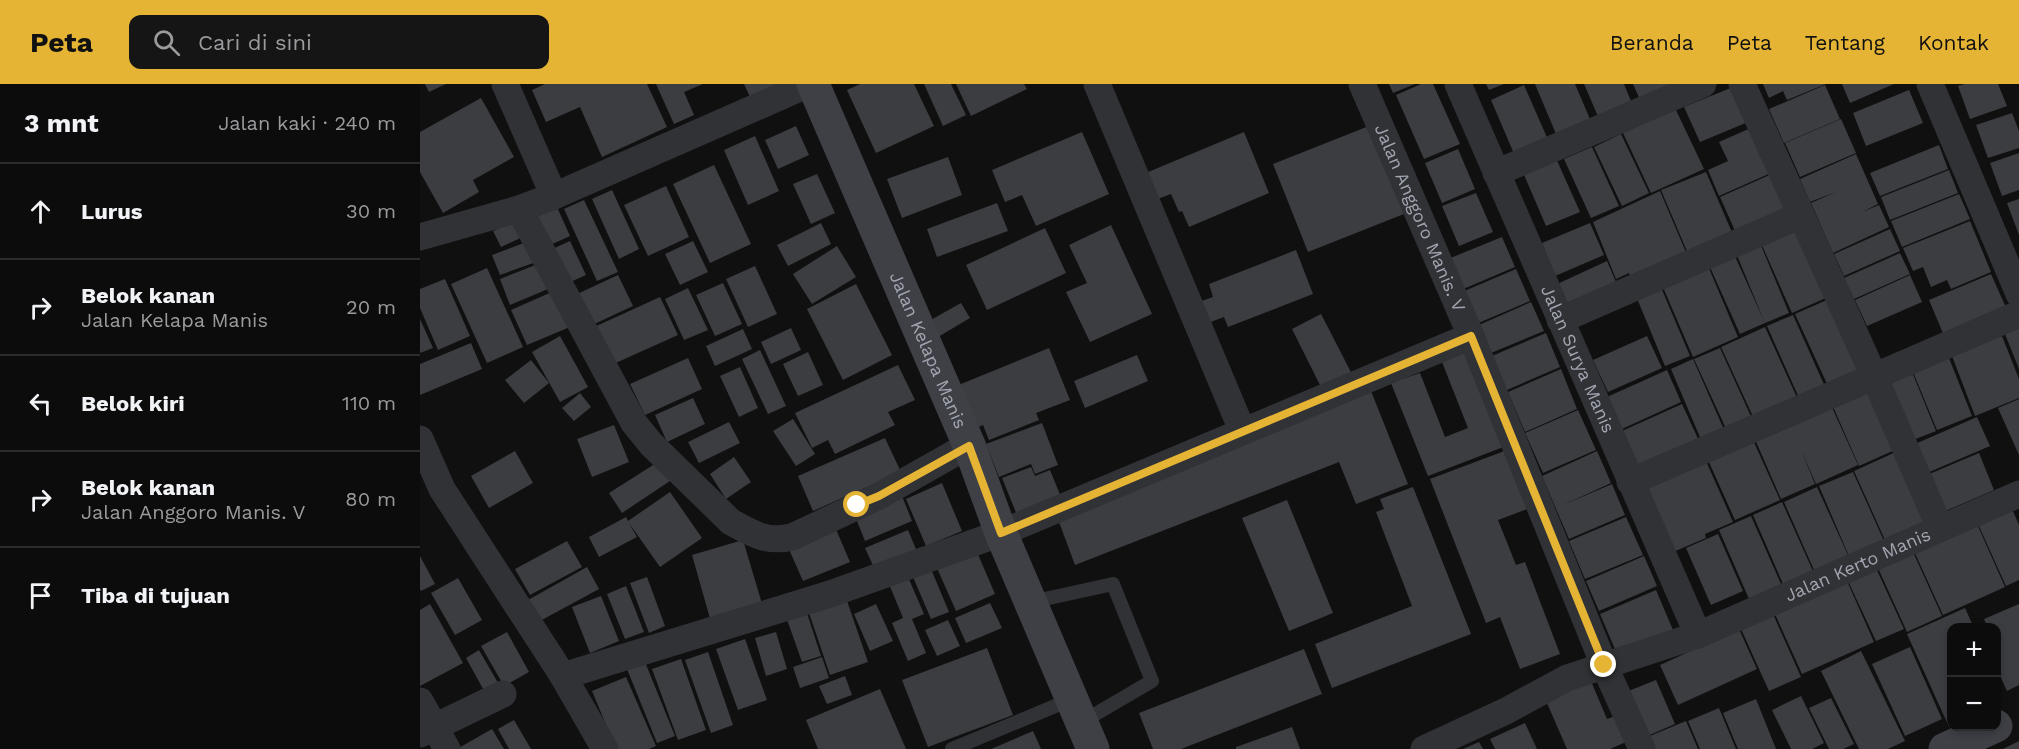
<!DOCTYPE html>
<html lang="id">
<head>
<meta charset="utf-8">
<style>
	:root { --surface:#0c0c0d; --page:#151516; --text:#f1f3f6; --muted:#9a9b9d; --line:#2c2c2e; --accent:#e5b434 }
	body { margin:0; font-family:"Work Sans",sans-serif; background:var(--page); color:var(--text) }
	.controls { position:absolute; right:18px; bottom:18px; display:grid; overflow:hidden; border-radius:12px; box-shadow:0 3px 9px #0003 }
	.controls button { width:54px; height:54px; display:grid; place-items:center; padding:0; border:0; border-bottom:2px solid var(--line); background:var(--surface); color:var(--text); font:30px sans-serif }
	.stop { position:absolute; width:18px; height:18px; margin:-14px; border:4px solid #e5b434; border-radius:50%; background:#fff }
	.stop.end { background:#e5b434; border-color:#fff; box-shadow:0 2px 6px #0008 }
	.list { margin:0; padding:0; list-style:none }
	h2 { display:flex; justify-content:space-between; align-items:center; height:78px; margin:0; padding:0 24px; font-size:26px }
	h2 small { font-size:20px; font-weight:400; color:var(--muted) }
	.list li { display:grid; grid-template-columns:39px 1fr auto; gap:18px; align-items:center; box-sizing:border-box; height:96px; padding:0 24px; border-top:2px solid var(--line) }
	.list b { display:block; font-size:22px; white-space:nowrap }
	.list p { margin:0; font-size:20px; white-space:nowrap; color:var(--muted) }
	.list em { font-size:20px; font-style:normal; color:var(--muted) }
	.icon { flex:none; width:33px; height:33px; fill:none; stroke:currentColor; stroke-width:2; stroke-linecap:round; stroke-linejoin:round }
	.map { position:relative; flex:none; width:1599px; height:665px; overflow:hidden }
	header { display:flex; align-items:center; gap:36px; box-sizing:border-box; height:84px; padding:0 30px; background:var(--accent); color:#111 }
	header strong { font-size:28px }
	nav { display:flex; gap:33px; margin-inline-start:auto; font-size:21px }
	.search { width:420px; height:54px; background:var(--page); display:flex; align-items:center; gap:15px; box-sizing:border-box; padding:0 21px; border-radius:12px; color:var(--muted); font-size:22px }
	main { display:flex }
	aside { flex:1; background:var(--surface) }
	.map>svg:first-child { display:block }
</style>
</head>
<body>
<header>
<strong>Peta</strong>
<div class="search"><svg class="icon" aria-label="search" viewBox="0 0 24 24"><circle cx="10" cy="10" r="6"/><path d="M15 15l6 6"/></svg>Cari di sini</div>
<nav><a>Beranda</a><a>Peta</a><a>Tentang</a><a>Kontak</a></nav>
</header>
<main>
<aside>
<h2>3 mnt<small>Jalan kaki · 240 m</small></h2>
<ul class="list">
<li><svg class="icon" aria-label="ahead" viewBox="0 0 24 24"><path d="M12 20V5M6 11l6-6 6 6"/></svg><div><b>Lurus</b></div><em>30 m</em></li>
<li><svg class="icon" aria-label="right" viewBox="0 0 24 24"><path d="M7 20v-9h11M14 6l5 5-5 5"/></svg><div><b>Belok kanan</b><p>Jalan Kelapa Manis</p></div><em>20 m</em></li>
<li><svg class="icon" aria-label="left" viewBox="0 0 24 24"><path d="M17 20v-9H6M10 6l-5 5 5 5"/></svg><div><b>Belok kiri</b></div><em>110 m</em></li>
<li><svg class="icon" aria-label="right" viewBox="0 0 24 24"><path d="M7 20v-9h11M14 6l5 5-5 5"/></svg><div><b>Belok kanan</b><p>Jalan Anggoro Manis. V</p></div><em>80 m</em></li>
<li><svg class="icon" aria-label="arrive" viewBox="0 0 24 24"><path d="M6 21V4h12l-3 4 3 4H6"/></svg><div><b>Tiba di tujuan</b></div></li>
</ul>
</aside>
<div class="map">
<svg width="1599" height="665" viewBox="0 0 1599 665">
	<rect width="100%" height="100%" fill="#101011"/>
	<path fill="#3c3d41" d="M5,0H26L9,8Z
		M125,0H227L247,43L182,73L160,23L126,38L112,6Z
		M236,0H283L264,8L274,31L254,40Z
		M324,0H360L330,13Z
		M440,0H494L514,42L456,69L427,6Z
		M504,0H531L546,31L523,42Z
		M536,0H604L607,5L551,32Z
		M969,0H995L973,9Z
		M1001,0H1013L1040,60L1004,75L976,11Z
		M1066,0H1084L1069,6Z
		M1115,0H1155L1173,42L1139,57Z
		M1164,0H1204L1213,22L1180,37Z
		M1213,0H1253L1221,18Z
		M1343,0H1406L1367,16L1363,7L1349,14Z
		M1422,0H1474L1430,19Z
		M1545,0H1578L1587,22L1550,35L1538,2Z
		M1104,1L1129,58L1095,72L1071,16Z
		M1405,1L1420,35L1364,59L1349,25Z
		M1313,3L1328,38L1280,58L1264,23Z
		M1489,6L1503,39L1446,62L1433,29Z
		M61,14L94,73L53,96L59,108L23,129L0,88V48Z
		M1255,24L1284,85L1231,109L1203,49Z
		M1592,29L1599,47V64L1568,74L1556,41Z
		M1421,35L1436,69L1380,93L1365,59Z
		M954,40L989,128L888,168L853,80Z
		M376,42L389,71L358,85L345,56Z
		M1333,43L1353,88L1299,112L1288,86L1308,77L1299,58Z
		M662,48L689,110L616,142L602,111L585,118L572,86Z
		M824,48L849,109L769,143L762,127L759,128L751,110L732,117L721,91Z
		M1201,50L1229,109L1202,122L1174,63Z
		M335,52L359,107L328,121L304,66Z
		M1519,61L1528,85L1460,112L1450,89Z
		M1172,63L1199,122L1171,134L1144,75Z
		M1038,65L1055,105L1022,119L1005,79Z
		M1599,69V106L1582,112L1570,79Z
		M1436,70L1458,120L1442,128L1459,121L1469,143L1413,169L1391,119L1416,108L1390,118L1380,95Z
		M1135,72L1160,128L1126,142L1102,86Z
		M528,73L542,111L482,134L467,95Z
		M294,81L331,160L290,179L253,100Z
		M1529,86L1538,109L1470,136L1461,113Z
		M1286,88L1314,153L1269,172L1241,106Z
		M1354,89L1370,125L1316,149L1300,113Z
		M397,90L415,129L391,140L373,100Z
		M246,102L269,153L228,172L204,121Z
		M192,106L219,165L199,175L172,115Z
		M1240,107L1268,173L1212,197L1209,189L1196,195L1173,138Z
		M1056,109L1073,148L1039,162L1022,122Z
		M1539,110L1550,135L1482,163L1471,137Z
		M1599,115V151L1587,119Z
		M164,116L198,188L177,197L144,125Z
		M577,119L588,147L517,173L507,145Z
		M137,123L150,152L128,162L114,134Z
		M99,135L107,151L81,163L73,147Z
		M1550,137L1571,188L1531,205L1527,196L1511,203L1503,183L1493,187L1483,164Z
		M401,139L411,160L368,182L357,161Z
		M1170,139L1184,171L1135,192L1122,159Z
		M691,141L732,230L670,258L646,208L667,199L649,161Z
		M1377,143L1408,213L1372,229L1341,159Z
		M625,144L646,189L567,226L546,181Z
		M1470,145L1480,167L1424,192L1414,170Z
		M1082,153L1095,183L1041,206L1028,175Z
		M109,157L116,178L80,191L72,171Z
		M150,157L166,191L146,200L130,166Z
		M273,157L288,188L260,201L245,170Z
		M1340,159L1369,229L1345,239L1316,169Z
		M417,162L436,193L392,220L373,190Z
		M876,166L893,210L808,243L804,233L788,239L779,218L793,213L789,200Z
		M1480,169L1490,190L1434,215L1424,194Z
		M1314,170L1345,239L1320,250L1289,181Z
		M1187,177L1196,198L1153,241L1135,201Z
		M118,180L128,205L90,221L80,195Z
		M335,182L357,230L328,243L306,195Z
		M1288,182L1318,253L1273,273L1242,201Z
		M67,184L103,263L67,279L31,200Z
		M1096,185L1110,217L1056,240L1042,208Z
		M1571,190L1588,228L1525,254L1509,216Z
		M198,191L213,222L170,242L155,211Z
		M1490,191L1502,218L1447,242L1435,216Z
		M25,195L50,252L18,266L0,224V205Z
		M303,199L322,240L295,252L276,211Z
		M436,200L472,271L423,296L387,225Z
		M1240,201L1270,272L1245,282L1216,212Z
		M268,204L288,246L264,256L245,215Z
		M134,207L150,243L107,261L91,226Z
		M240,213L258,251L189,282L172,244Z
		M1409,215L1441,287L1408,302L1375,230Z
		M1111,218L1124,247L1071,269L1059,241Z
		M541,219L550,234L518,253L509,237Z
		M901,230L934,294L904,309L872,245Z
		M1373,231L1406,305L1380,316L1347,242Z
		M0,235L13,264L0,269Z
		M1345,243L1379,318L1335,337L1301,263Z
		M371,244L381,266L351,280L341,258Z
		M1599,244V285L1585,250Z
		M323,245L332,265L295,282L286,262Z
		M1126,249L1140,283L1087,306L1072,272Z
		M140,252L168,303L140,318L112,268Z
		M1227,252L1242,284L1188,308L1173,276Z
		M1582,252L1599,295V314L1555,332L1532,272Z
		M51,259L62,285L0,311V280Z
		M629,264L650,316L616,329L619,336L569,356L563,341L554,345L536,302Z
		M1300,264L1333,337L1308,349L1274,275Z
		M340,266L366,322L348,330L322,275Z
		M1049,267L1086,362L1008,392L971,299L1000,289L1025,353L1048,344L1022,278Z
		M388,268L403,301L378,312L363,280Z
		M717,271L728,297L665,324L654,297Z
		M268,274L282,305L225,331L210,300Z
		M1529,274L1552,332L1517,346L1493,288Z
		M1273,275L1305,348L1282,358L1251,285Z
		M111,276L129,299L104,319L85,296Z
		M478,281L495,316L468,328L475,341L415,370L408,356L392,364L375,329Z
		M320,283L338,324L319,333L300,292Z
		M1141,285L1157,325L1105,348L1088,308Z
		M1247,286L1261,318L1202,345L1187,313Z
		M1492,288L1516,347L1493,356L1469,297Z
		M1449,301L1477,365L1439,382L1411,318Z
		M951,307L988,400L936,420L919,378L655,481L636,430Z
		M160,309L171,323L154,337L142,324Z
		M273,314L285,340L247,358L235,331Z
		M1599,315V371L1578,324Z
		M1410,319L1438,381L1396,400L1381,366L1395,400L1361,415L1334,353Z
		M1262,320L1280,359L1220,385L1202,347Z
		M1158,326L1176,366L1123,389L1105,349Z
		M1557,333L1570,362L1507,389L1495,360Z
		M373,335L395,370L376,382L353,347Z
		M309,338L320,359L279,379L268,358Z
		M622,339L638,381L615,390L611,380L579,393L566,360Z
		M194,341L209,378L172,393L157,355Z
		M465,354L481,388L393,427L378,392Z
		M1333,356L1360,416L1315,436L1288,376Z
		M1087,366L1110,424L1078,436L1096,481L1105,478L1140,570L1100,585L1080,533L1066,539L1010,395Z
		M95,367L113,399L69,424L51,392Z
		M1177,367L1191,399L1143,421L1192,400L1205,431L1149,455L1122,392Z
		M1478,367L1509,436L1465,456L1434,387Z
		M1559,369L1574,406L1523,428L1507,391Z
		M314,373L331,398L306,415L290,390Z
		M241,376L253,395L202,429L189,409Z
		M1286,377L1313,438L1285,450L1286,454L1253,468L1225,403Z
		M611,383L615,392L630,386L643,418L599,436L582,394Z
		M1433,388L1464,457L1429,472L1399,402Z
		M522,399L542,447L506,462L486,415Z
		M993,403L1051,550L912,604L895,560L992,522L956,428L964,425L960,415Z
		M1397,403L1428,471L1394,486L1364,418Z
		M250,408L282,454L240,483L209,439L217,453L179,473L169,453L206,433L208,437Z
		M482,412L492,437L445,457L435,432Z
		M867,416L913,529L869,547L822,434Z
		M1362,418L1393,487L1363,500L1333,431Z
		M1592,425L1599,441V496L1586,502L1558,440Z
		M1331,432L1361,500L1329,515L1299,446Z
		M1206,433L1223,471L1165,495L1149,457Z
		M1557,440L1585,503L1523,531L1494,467Z
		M415,443L430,478L383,497L368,463Z
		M488,446L498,470L456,488L445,464Z
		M1298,450L1323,507L1291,521L1266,464Z
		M323,456L343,523L291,538L272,471Z
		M147,457L162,483L110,511L95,485Z
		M557,468L575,510L536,527L517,484Z
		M1493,468L1522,532L1487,548L1458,484Z
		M0,472L15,500L1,507L0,505Z
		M1224,472L1237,502L1179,527L1166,497Z
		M167,483L179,505L120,537L108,516Z
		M1456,484L1484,545L1456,557L1428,497Z
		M511,485L529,528L511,535L493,493Z
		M227,493L245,542L229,549L210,499Z
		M488,493L504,530L492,535L506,569L488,577L472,539L483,534L469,500Z
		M38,494L62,536L35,551L11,509Z
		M1427,497L1454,558L1382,590L1355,530Z
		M206,502L224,548L205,555L187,510Z
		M1236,506L1253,546L1197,570L1180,530Z
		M425,511L448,578L410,591L387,523Z
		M181,512L199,557L170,569L152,523Z
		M570,519L582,544L546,559L535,534Z
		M10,520L43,579L0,602V526Z
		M384,520L401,572L382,578L364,527Z
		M456,520L473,557L450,567L434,530Z
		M1599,520V601L1587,607L1576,583V568L1578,567L1576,544H1568L1564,535Z
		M1545,524L1554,544H1532V642L1529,643L1487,550Z
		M1353,530L1381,593L1349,607L1321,545Z
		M528,536L540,562L517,572L505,546Z
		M1319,545L1337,585L1258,621L1240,581Z
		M87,548L109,588L84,602L61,562Z
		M356,548L367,585L346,592L335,554Z
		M325,555L347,616L318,626L296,565Z
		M1490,563L1522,635L1485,652L1452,580Z
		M567,564L593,631L508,663L482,596Z
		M884,565L902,610L761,665H733L719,629Z
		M59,566L81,604L67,612L46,574Z
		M1441,567L1485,657L1468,665H1439L1401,587Z
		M288,568L313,641L291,649L265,576Z
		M402,573L409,594L380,604L373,583Z
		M261,575L286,646L258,656L232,585Z
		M225,578L255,652L237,659L207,585Z
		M1168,590L1187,635L1204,629L1215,654L1190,665H1147L1123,610Z
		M425,592L432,611L407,620L399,602Z
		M206,593L236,662L229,665H196L172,607Z
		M1236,596L1255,640L1225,653L1206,608Z
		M460,605L486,665H398L386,636Z
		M1381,612L1404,659L1392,665H1371L1352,626Z
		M1411,614L1434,660L1423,665H1409L1389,624Z
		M1336,615L1356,665H1318L1303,629Z
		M1299,624L1316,665H1280L1268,637Z
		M94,636L111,665H89L78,645Z
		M1266,637L1278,665H1230L1225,654Z
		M1105,639L1117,665H1075L1070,655Z
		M872,643L880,665H816V663Z
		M72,645L84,665H37Z
		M613,647L621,665H571Z
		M1599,657V665H1583Z
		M1059,658L1063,665H1043Z"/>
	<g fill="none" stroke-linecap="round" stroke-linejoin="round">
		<path stroke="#313236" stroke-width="14" d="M611,518L693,500L732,597L662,638
			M532,665L652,615"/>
		<g stroke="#313236" stroke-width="27">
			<path d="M85,0L134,112"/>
			<path d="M677,0L822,346"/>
			<path id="s1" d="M942,0L1051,252L1184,581L1222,665"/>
			<path id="s2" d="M1038,0L1278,551"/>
			<path d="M1322,0L1454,292L1520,444"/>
			<path d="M1510,0L1599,210"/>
			<path d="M1076,89L1283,0"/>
			<path d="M99,125L214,339L231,360L311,438C333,450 347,459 372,453L459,412L549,361"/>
			<path d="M0,153L99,125L134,112L389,0"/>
			<path d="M1140,236L1381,131"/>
			<path d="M0,355L22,405L143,592L185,665"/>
			<path d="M1210,398L1599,230"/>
			<path d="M143,592L410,510L581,449L1051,252"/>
			<path d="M0,617L27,665"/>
			<path d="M0,650L83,610"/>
			<path id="s3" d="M1004,665L1086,627L1147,594L1278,551L1599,410"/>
		</g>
		<g stroke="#3f4046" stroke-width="33">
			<path id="s4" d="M393,0L549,361L581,449L673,665"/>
			<path d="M1525,665L1576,642"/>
		</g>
	</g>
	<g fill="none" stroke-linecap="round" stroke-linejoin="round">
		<path stroke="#e5b434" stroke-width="8" d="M437,421L459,412L549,362L581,449L1051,252L1184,581"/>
	</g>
	<g text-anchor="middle" stroke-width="4.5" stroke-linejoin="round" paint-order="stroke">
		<g font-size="18" fill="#a2a6b1" stroke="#0b0b0c">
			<text dy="6" stroke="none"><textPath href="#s1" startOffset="146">Jalan Anggoro Manis. V</textPath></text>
			<text dy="6" stroke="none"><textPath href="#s4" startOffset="290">Jalan Kelapa Manis</textPath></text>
			<text dy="6" stroke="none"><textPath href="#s2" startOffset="300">Jalan Surya Manis</textPath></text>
			<text dy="6" stroke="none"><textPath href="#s3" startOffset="472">Jalan Kerto Manis</textPath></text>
		</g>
	</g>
</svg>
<div class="controls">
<button>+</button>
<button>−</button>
</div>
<div class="stop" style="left:437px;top:421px"></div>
<div class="stop end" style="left:1184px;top:581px"></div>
</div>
</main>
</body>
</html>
